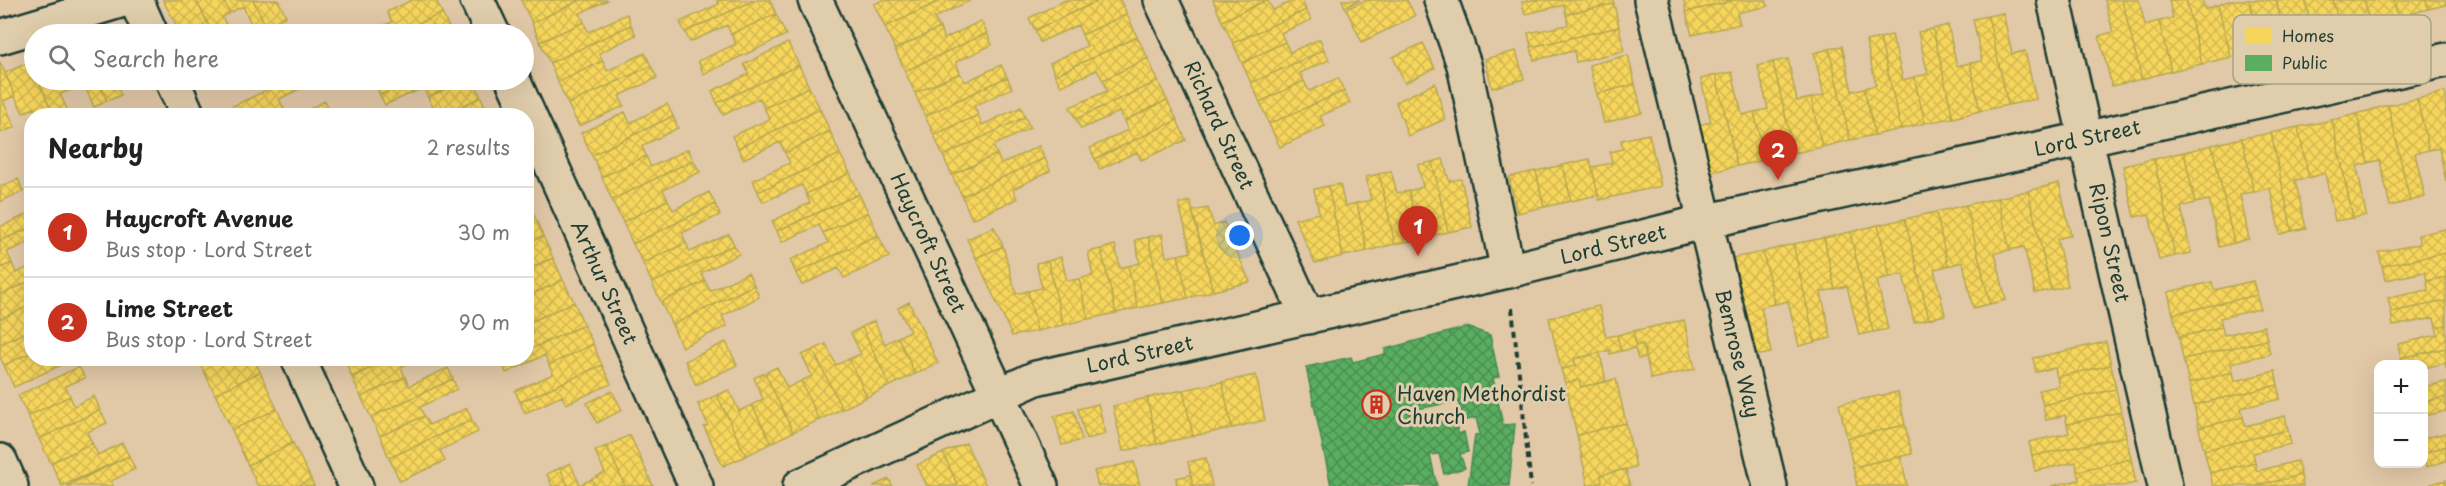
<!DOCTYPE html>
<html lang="en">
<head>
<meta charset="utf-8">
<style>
	:root { --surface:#fff; --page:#f2f2f2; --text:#222; --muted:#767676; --line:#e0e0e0; --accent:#c8321e }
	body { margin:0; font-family:"Playpen Sans",sans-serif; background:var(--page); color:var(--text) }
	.controls { position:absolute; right:18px; bottom:18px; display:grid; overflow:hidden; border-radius:12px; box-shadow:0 6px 24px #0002 }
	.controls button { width:54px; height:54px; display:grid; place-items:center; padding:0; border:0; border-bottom:2px solid var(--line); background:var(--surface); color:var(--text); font:30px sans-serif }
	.you { position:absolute; left:1240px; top:236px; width:21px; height:21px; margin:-15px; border:4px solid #fff; border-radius:50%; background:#1a73e8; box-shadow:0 0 0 9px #1a73e833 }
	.badge { display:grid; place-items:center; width:39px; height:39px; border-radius:50%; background:var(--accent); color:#fff; font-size:20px; font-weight:700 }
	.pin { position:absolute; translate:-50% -50px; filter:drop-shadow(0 2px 3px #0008) }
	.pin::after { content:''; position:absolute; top:32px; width:21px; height:18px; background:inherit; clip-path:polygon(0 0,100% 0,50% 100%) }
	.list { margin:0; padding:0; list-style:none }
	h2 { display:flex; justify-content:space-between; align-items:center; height:78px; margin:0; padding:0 24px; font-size:26px }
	h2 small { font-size:20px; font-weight:400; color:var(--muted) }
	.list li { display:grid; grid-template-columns:39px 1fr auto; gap:18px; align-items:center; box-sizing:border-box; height:90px; padding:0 24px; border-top:2px solid var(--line) }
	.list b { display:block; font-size:22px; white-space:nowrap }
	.list p { margin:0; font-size:20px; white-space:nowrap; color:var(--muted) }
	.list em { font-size:20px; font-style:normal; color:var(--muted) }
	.icon { flex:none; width:33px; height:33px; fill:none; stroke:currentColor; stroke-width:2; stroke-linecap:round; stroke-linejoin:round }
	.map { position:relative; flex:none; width:2446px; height:486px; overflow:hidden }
	.search { position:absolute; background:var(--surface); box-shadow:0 6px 24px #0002; left:24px; top:24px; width:510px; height:66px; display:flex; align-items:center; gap:15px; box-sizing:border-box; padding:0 21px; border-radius:33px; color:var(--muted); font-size:22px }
	.panel { position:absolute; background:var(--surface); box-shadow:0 6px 24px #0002; left:24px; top:108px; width:510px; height:258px; border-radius:24px }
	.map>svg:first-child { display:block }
</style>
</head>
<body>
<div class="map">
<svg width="2446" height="486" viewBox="0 0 2446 486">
	<defs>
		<pattern id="homes-cross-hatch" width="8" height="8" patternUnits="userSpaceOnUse" patternTransform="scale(1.5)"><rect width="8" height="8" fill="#f6d55c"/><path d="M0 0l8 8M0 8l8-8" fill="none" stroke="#d2b851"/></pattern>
		<pattern id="public-cross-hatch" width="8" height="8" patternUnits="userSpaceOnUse" patternTransform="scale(1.5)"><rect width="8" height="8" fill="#5aae61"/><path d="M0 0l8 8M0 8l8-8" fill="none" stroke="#4a8f51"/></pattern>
	</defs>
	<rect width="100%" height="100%" fill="#e1c8a7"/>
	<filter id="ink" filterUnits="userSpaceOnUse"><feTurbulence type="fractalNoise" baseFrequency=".0167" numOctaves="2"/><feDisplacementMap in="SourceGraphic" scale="12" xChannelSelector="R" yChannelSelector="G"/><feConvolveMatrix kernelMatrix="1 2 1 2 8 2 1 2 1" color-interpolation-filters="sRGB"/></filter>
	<g filter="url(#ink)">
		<path fill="url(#homes-cross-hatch)" stroke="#b6a750" stroke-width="1.5" d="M163,0H196L213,34H197L195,31L181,34Z
			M196,0H223L230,13L222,17L231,34H213Z
			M223,0H253L266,26L255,32L243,6L230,13Z
			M253,0H278L286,16L266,26Z
			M412,0H436L442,13L396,34H364L392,22L387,12Z
			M521,0H581L532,23Z
			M581,0H608L580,13L584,22L540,42L532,23Z
			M717,0H755L685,32L680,22L719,4Z
			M755,0H770L776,14L731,34L727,25L690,42L685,32Z
			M883,0H942L885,27L874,4Z
			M942,0H971L934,18L940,28L895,49L885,27Z
			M1066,0H1100L1035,30L1029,18Z
			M1100,0H1120L1127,14L1082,35L1078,25L1040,42L1035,30Z
			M1213,0H1267L1222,21Z
			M1267,0L1273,10L1295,0H1302L1306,10L1233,43L1222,21Z
			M1342,0H1360L1345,7Z
			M1366,0H1407L1415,16L1362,42L1346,9Z
			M1533,0H1613L1614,4L1566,14L1564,5L1525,14L1522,2Z
			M1684,0H1735L1686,12Z
			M1735,0H1766L1768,6L1737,13L1740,24L1692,35L1686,12Z
			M2105,0H2122L2142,79L2112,86L2099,36L2113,32Z
			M2122,0H2139L2145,25L2159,21L2171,71L2142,79Z
			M2169,0H2186L2202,64L2171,71L2159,21L2173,18Z
			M2186,0H2202L2205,9L2218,5L2231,57L2202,64Z
			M2231,0H2249L2261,49L2231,57L2218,5Z
			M2249,0H2276L2287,43L2261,49Z
			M2276,0H2305L2314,36L2287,43Z
			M2305,0H2333L2340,30L2314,36Z
			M2333,0H2364L2370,23L2340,30Z
			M2364,0H2394L2398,17L2370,23Z
			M2394,0H2426L2428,9L2398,17Z
			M2426,0H2446V5L2428,9Z
			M1614,4L1619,27L1531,47L1528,33L1568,25L1566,14Z
			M1306,10L1311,20L1281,33L1285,42L1242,63L1233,43Z
			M442,13L452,34H396Z
			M2003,13L2012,54L2025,51L2036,99L2008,105L1988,16Z
			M627,14L631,25L550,63L540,42L584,22L588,32Z
			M776,14L786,35L704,74L698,61L736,44L731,34Z
			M1127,14L1137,37L1055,75L1050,63L1087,46L1082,35Z
			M1988,16L2008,105L1980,111L1970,63L1982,61L1973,19Z
			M981,21L987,33L905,71L895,49L940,28L944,39Z
			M631,25L636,35L599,53L603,61L558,82L550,63Z
			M1948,25L1957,66L1970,63L1980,111L1953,118L1933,29Z
			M1619,27L1624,51L1576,62L1574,51L1534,60L1531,47Z
			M105,28L108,34H89Z
			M1933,29L1953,118L1925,123L1914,77L1928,74L1918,32Z
			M987,33L992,45L956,62L960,73L915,93L905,71Z
			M1892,35L1903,80L1914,77L1925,123L1901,129L1880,38Z
			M1137,37L1148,58L1103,80L1097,70L1061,86L1055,75Z
			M1880,38L1901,129L1875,135L1864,88L1876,85L1866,41Z
			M1320,39L1324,50L1251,83L1242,63L1285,42L1290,52Z
			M788,43L799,65L717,103L712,91L749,74L744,64Z
			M1423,43L1435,68L1405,83L1393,57Z
			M1842,46L1852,91L1864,88L1875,135L1850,140L1829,49Z
			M1829,49L1850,140L1822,147L1811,98L1824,95L1814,53Z
			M1324,50L1329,60L1300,73L1304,81L1260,102L1251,83Z
			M1516,51L1524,79L1492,88L1485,59Z
			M645,53L651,66L568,104L558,82L603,61L607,71Z
			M1628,55L1635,84L1597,94L1589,65Z
			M1148,58L1158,81L1076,119L1070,107L1107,91L1103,80Z
			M1788,59L1797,101L1811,98L1822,147L1794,153L1773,62Z
			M0,62L15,96L3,101L15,127L0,133Z
			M30,62L34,80H38L54,116H38L34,108L23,113L15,96L5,73Z
			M1773,62L1794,153L1765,160L1754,112L1768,109L1758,66Z
			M799,65L809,87L764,108L760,98L723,115L717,103Z
			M1001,65L1007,77L925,116L915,93L960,73L965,82Z
			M651,66L657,78L619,96L624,106L579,126L568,104Z
			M1732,72L1742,115L1754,112L1765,160L1737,166L1716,75Z
			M1716,75L1737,166L1708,173L1698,125L1711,122L1701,79Z
			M1007,77L1012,88L974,106L978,115L934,135L925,116Z
			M1338,78L1344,91L1269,124L1260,102L1304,81L1309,91Z
			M38,80H68L73,89L60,94L70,116H54Z
			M68,80H98L107,101L94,107L84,84L73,89Z
			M98,80H114L121,95L107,101Z
			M288,80L315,81L279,99L284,109L270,116H232L229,108Z
			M383,80H414L380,95L375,83Z
			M414,80H466L428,97L423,88L385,105L380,95Z
			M466,80H473L481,97L441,116H414L433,107L428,97Z
			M1158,81L1167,100L1124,121L1119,112L1081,129L1076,119Z
			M1435,83L1445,119L1408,136L1396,102Z
			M1635,84L1642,113L1604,123L1597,94Z
			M809,87L820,109L738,148L732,136L770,119L764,108Z
			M1344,91L1350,103L1320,116L1325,126L1280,147L1269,124Z
			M2445,92L2446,98V181L2439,148L2429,150L2417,99Z
			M481,97L489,116H441Z
			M2417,99L2429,150L2415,153L2425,197L2410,201L2388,105Z
			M1167,100L1177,120L1095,159L1090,148L1128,130L1124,121Z
			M325,101L331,113L296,116Z
			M667,104L673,116L592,155L581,133L625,112L630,123Z
			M2388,105L2410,201L2390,206L2380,160L2368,163L2357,114Z
			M1021,107L1025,117L943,156L934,135L978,115L982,125Z
			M820,109L830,131L785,153L780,142L743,159L738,148Z
			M2357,114L2368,163L2357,166L2366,215L2353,218L2332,120Z
			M673,116L678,128L642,146L646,156L602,177L592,155Z
			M1025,117L1030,128L993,146L997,154L952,175L943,156Z
			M1177,120L1186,140L1141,160L1137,152L1100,169L1095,159Z
			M2332,120L2353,218L2335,221L2325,173L2309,178L2298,127Z
			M2298,127L2309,178L2295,180L2306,228L2292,231L2271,133Z
			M830,131L840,154L758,192L753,180L790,163L785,153Z
			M2271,133L2292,231L2280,234L2270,188L2254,192L2242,138Z
			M1649,134L1661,186L1599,200L1592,167L1612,163L1610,152L1623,149L1621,140Z
			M2242,138L2254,192L2240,194L2249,239L2234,243L2212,145Z
			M2212,145L2234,243L2219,247L2209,200L2195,203L2184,152Z
			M1039,146L1045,158L962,196L952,175L997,154L1001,164Z
			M688,149L693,160L612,200L602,177L646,156L651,167Z
			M2184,152L2195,203L2181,207L2191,253L2175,256L2154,159Z
			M840,154L850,173L806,194L802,185L763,202L758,192Z
			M1045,158L1050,171L1013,189L1017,199L972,219L962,196Z
			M1443,159L1449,181L1461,179L1472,227L1448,232L1432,162Z
			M1590,159L1598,195L1571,201L1563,165Z
			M2154,159L2175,256L2159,260L2149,214L2134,217L2123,166Z
			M693,160L700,172L663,190L668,200L623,222L612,200Z
			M1432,162L1448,232L1419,239L1409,191L1423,187L1418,165Z
			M1563,165L1571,201L1544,207L1536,171Z
			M1391,171L1397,193L1409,191L1419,239L1395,244L1379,174Z
			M1536,171L1544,207L1517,213L1509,177Z
			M850,173L859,194L777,231L772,221L810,203L806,194Z
			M1379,174L1395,244L1367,251L1357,203L1371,200L1366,177Z
			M18,179L23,191L0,202V187Z
			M2059,183L2071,235L2057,239L2068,286L2051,290L2028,191Z
			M1340,184L1345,206L1357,203L1367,251L1343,256L1328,186Z
			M1328,186L1343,256L1315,263L1295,219L1319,213L1314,189Z
			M2028,191L2051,290L2035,293L2024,247L2010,250L1998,198Z
			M709,192L715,204L633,244L623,222L668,200L673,210Z
			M859,194L868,212L823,233L819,225L782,242L777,231Z
			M1998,198L2010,250L1995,253L2006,300L1990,304L1966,205Z
			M1190,201L1213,291L1188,298L1178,255L1191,252L1179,204Z
			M715,204L720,215L682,233L686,243L643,263L633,244Z
			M1966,205L1990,304L1973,308L1963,262L1948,266L1936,212Z
			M1208,208L1214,226L1224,222L1250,282L1213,291L1192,211Z
			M32,212V227L0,241V227Z
			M868,212L878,235L796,273L790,260L828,243L823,233Z
			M1936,212L1948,266L1934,269L1945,315L1929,319L1905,219Z
			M533,213L543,236L526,244V216Z
			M1905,219L1929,319L1914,322L1903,274L1890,277L1878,225Z
			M1878,225L1890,277L1877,280L1888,329L1873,332L1850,232Z
			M32,227V241L7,252L12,263L0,268V241Z
			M994,227L1003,246L976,258L967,239Z
			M2446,229V253L2382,266L2379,252L2420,244L2418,235Z
			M1850,232L1873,332L1859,335L1847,286L1835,289L1824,238Z
			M729,234L734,245L652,283L643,263L686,243L690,252Z
			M1162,234L1166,257L1178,255L1188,298L1163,303L1148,237Z
			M878,235L889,257L844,278L839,268L802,285L796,273Z
			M543,236L553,258L526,270V244Z
			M1148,237L1163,303L1138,308L1128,266L1140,263L1135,240Z
			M1824,238L1835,289L1821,292L1831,338L1815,342L1793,244Z
			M1793,244L1815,342L1799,346L1788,301L1775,304L1763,252Z
			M734,245L739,254L701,273L705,281L661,302L652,283Z
			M1115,245L1120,268L1128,266L1138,308L1116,313L1101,249Z
			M1003,246L1016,294L1028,291L1037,331L1012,336L976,258Z
			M1101,249L1116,313L1088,319L1079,279L1093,275L1088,252Z
			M1763,252L1775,304L1761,307L1771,353L1755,356L1732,258Z
			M2446,253V277L2427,281L2425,272L2385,280L2382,266Z
			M1061,257L1067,281L1079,279L1088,319L1063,325L1048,261Z
			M553,258L563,280L526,297V270Z
			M1048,261L1063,325L1037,331L1028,291L1042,288L1036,263Z
			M12,263L16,273L32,266V280L0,295V268Z
			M748,273L754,285L672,325L661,302L705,281L710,291Z
			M2446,277V301L2391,312L2388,298L2428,290L2427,281Z
			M32,280V293L25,296L29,306L0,319V295Z
			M563,280L574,302L528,323L526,297Z
			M2253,281L2257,295L2173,314L2168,292L2212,282L2214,290Z
			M754,285L759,297L722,316L727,326L682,347L672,325Z
			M2257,295L2260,309L2220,318L2222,327L2179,337L2173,314Z
			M2446,301V325L2436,327L2434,318L2393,326L2391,312Z
			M574,302L584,325L526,351V336L533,334L528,323Z
			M909,302L938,363L915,374L898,337L910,331L898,308Z
			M29,306L32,329L0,344V319Z
			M1599,306L1606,337L1617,335L1621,351L1610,354V350L1574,359L1576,366L1561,369L1549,318Z
			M1684,320L1695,369L1651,379L1643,344L1636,346L1633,331Z
			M874,321L885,344L898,337L915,374L890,386L862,327Z
			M584,325L593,344L549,365L545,355L506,373L502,362L509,358H526V351Z
			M2446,325V348L2401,358L2398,344L2438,335L2436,327Z
			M2264,326L2267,340L2183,359L2179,337L2222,327L2224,335Z
			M862,327L890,386L867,397L849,359L861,354L851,333Z
			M32,329V352L4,365L0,357V344Z
			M1633,331L1636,346L1643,344L1646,357L1638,359L1635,348L1621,351L1617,335Z
			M2267,340L2270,354L2231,363L2233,372L2189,383L2183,359Z
			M726,342L737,365L696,385L685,361Z
			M2106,342L2111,365L2057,377L2055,368L2036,372L2033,358Z
			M593,344L602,365L520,402L515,391L553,374L549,365Z
			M826,344L836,365L849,359L867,397L842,409L813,350Z
			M2446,348V369L2445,363L2424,368V364H2403L2401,358Z
			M813,350L842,409L819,420L801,381L812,376L802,355Z
			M32,352V358H76L14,387L4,365Z
			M1600,353L1606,382L1581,387L1579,380L1565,383L1561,369L1576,366L1574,359Z
			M254,358L260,372L215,394L198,359Z
			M344,358H392L352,377Z
			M392,358H419L401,367L405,377L361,397L352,377Z
			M602,365L611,384L566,404L562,396L525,413L520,402Z
			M2111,365L2116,389L2043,405L2039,390L2059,386L2057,377Z
			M79,367L85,378L65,386L70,396L28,416L18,395Z
			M777,367L787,388L801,381L819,420L793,432L765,373Z
			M448,368L453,379L371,417L361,397L405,377L409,386Z
			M2275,371L2278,385L2194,405L2189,383L2233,372L2235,381Z
			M260,372L277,409L232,430L215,394Z
			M765,373L793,432L771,443L752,405L763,399L754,378Z
			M1256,375L1265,420L1232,428L1222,382Z
			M453,379L457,389L420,407L424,416L380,436L371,417Z
			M1616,379L1626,423L1577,435L1565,383L1579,380L1581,387Z
			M1222,382L1232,428L1193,436L1183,390Z
			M2446,382V397L2424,402V387Z
			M2278,385L2280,399L2241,408L2243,417L2199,428L2194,405Z
			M2116,389L2121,412L2067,424L2065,415L2046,420L2043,405Z
			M729,390L739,411L752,405L771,443L746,456L717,395Z
			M1183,390L1193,436L1157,444L1147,398Z
			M612,391L622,410L597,423L587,403Z
			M1898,392L1905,425L1847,438L1839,404Z
			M717,395L746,456L723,466L704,427L708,425L698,404Z
			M70,396L74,406L94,396L100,410L39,439L28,416Z
			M2446,397V411L2424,416V402Z
			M1147,398L1157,444L1123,451L1113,406Z
			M1098,404L1106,434L1086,439L1078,409Z
			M467,408L472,420L389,458L380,436L424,416L429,425Z
			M277,409L293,443L248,465L232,430Z
			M100,410L107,423L87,432L92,443L51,463L39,439Z
			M1074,411L1082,440L1062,445L1054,416Z
			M2121,412L2126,436L2032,456L2029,442L2069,433L2067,424Z
			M2285,416L2288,430L2204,450L2199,428L2243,417L2245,426Z
			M472,420L478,432L440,450L445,461L400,481L389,458Z
			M1626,423L1636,467L1601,475L1602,482L1588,486L1577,435Z
			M1905,425L1912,454L1853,467L1847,438Z
			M2288,430L2291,444L2253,453L2255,462L2210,473L2204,450Z
			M2446,433V446L2424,453V438Z
			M630,435L653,486H625L607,446Z
			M2126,436L2131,459L2077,471L2076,462L2035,471L2032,456Z
			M92,443L98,455L122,443L129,456L62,486L51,463Z
			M293,443L311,479L297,486H258L248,465Z
			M966,443L986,486H958L943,453Z
			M607,446L625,486H595L592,479L605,473L595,451Z
			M2446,446V461L2426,467L2424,453Z
			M943,453L958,486H927L917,465Z
			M129,456L135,469L111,481L113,486H67Z
			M1901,456L1907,486H1857L1853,467Z
			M1206,458L1212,486H1193L1188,462Z
			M2131,459L2136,483L2122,486H2051L2079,480L2077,471Z
			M2297,461L2301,475L2255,486H2213L2210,473L2255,462L2257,471Z
			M1134,462L1140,486H1098L1094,471Z
			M570,463L580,485L592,479L595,486H568L560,468Z
			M560,468L568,486H552L547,474Z
			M1626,469L1630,486H1588L1602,482L1601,475Z
			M1191,475L1193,486H1177L1176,478Z
			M2301,475L2303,486H2255Z
			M311,479L314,486H297Z
			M889,479L892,486H873Z
			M2446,480V486H2432L2431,484Z"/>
		<path fill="url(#public-cross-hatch)" stroke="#488c54" stroke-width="1.5" d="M1467,327L1490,335L1499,377L1493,378L1503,425L1515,424L1509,486H1468L1475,435L1480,434L1476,418L1463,421L1458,401L1417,409L1420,424L1440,420L1443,425L1456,422L1458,434L1464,432L1468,452L1460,454L1465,468L1444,474L1439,454L1430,455L1437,486H1331L1306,367L1351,357L1353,362L1385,354V349Z"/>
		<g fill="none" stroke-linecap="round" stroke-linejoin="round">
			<defs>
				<g id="street">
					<path d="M136,0L151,34"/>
					<path d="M477,0L493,34"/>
					<path id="s1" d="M815,0L1041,486"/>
					<path id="s2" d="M1161,0L1308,317"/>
					<path d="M1441,0L1464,65L1508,271"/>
					<path id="s3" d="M1651,0L1770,486"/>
					<path id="s4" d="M2054,0L2165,486"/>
					<path d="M0,37L123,0"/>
					<path d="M172,80L188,116"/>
					<path id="s5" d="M513,80L696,486"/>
					<path d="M298,358L356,486"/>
					<path d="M0,461L11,486"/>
					<path id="s6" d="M800,486L1036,378L1508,271L1703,222L2446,60"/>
				</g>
			</defs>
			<use href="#street" stroke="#1f3d34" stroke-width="38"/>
			<path stroke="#1f3d34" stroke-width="4" stroke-dasharray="6 4.5" stroke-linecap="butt" d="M1512,308L1531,486"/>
			<use href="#street" stroke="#e0cdab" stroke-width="33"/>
		</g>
	</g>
	<defs>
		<symbol id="building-ring" viewBox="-11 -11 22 22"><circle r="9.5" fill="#e0cdab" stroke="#c8321e" stroke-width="1.5"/><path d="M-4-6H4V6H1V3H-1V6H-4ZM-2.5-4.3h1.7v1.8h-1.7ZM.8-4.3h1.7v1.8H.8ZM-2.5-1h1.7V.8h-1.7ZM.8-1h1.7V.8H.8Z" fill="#c8321e"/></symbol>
	</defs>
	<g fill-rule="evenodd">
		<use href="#building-ring" x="1360" y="388" width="33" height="33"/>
	</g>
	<g text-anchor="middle" stroke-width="6" stroke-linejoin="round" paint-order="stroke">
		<g font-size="20" fill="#1f3d34" stroke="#e0cdab">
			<text dy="7" stroke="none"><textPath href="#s2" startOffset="138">Richard Street</textPath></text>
			<text dy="7" stroke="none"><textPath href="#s6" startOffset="1338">Lord Street</textPath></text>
			<text dy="7" stroke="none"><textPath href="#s1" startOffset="268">Haycroft Street</textPath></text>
			<text dy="7" stroke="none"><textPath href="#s4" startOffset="249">Ripon Street</textPath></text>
			<text dy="7" stroke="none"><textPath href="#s6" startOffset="852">Lord Street</textPath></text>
			<text dy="7" stroke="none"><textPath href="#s5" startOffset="222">Arthur Street</textPath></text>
			<text dy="7" stroke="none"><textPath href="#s6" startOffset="366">Lord Street</textPath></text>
			<text dy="7" stroke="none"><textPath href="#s3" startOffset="364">Bemrose Way</textPath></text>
		</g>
		<g font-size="20" fill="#1f3d34" stroke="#e0cdab" text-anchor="start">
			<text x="1397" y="401">Haven Methordist<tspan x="1397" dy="23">Church</tspan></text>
		</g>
	</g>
	<rect x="2233" y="15" width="198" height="69" rx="9" fill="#e0cdab" stroke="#a6a287" stroke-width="1.5"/>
	<rect x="2245" y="28" width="27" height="16" fill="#f6d55c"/>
	<rect x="2245" y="55" width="27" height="16" fill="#5aae61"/>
	<g font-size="16" fill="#1f3d34">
		<text x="2282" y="42">Homes</text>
		<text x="2282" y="69">Public</text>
	</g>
</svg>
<div class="controls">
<button>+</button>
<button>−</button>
</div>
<div class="you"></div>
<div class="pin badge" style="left:1418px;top:256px">1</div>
<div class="pin badge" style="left:1778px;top:180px">2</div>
<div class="search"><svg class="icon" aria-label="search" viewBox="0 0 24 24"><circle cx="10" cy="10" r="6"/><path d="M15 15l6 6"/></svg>Search here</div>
<section class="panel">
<h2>Nearby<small>2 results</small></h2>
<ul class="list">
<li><span class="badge">1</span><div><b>Haycroft Avenue</b><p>Bus stop · Lord Street</p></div><em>30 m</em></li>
<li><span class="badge">2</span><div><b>Lime Street</b><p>Bus stop · Lord Street</p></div><em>90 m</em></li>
</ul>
</section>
</div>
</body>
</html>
